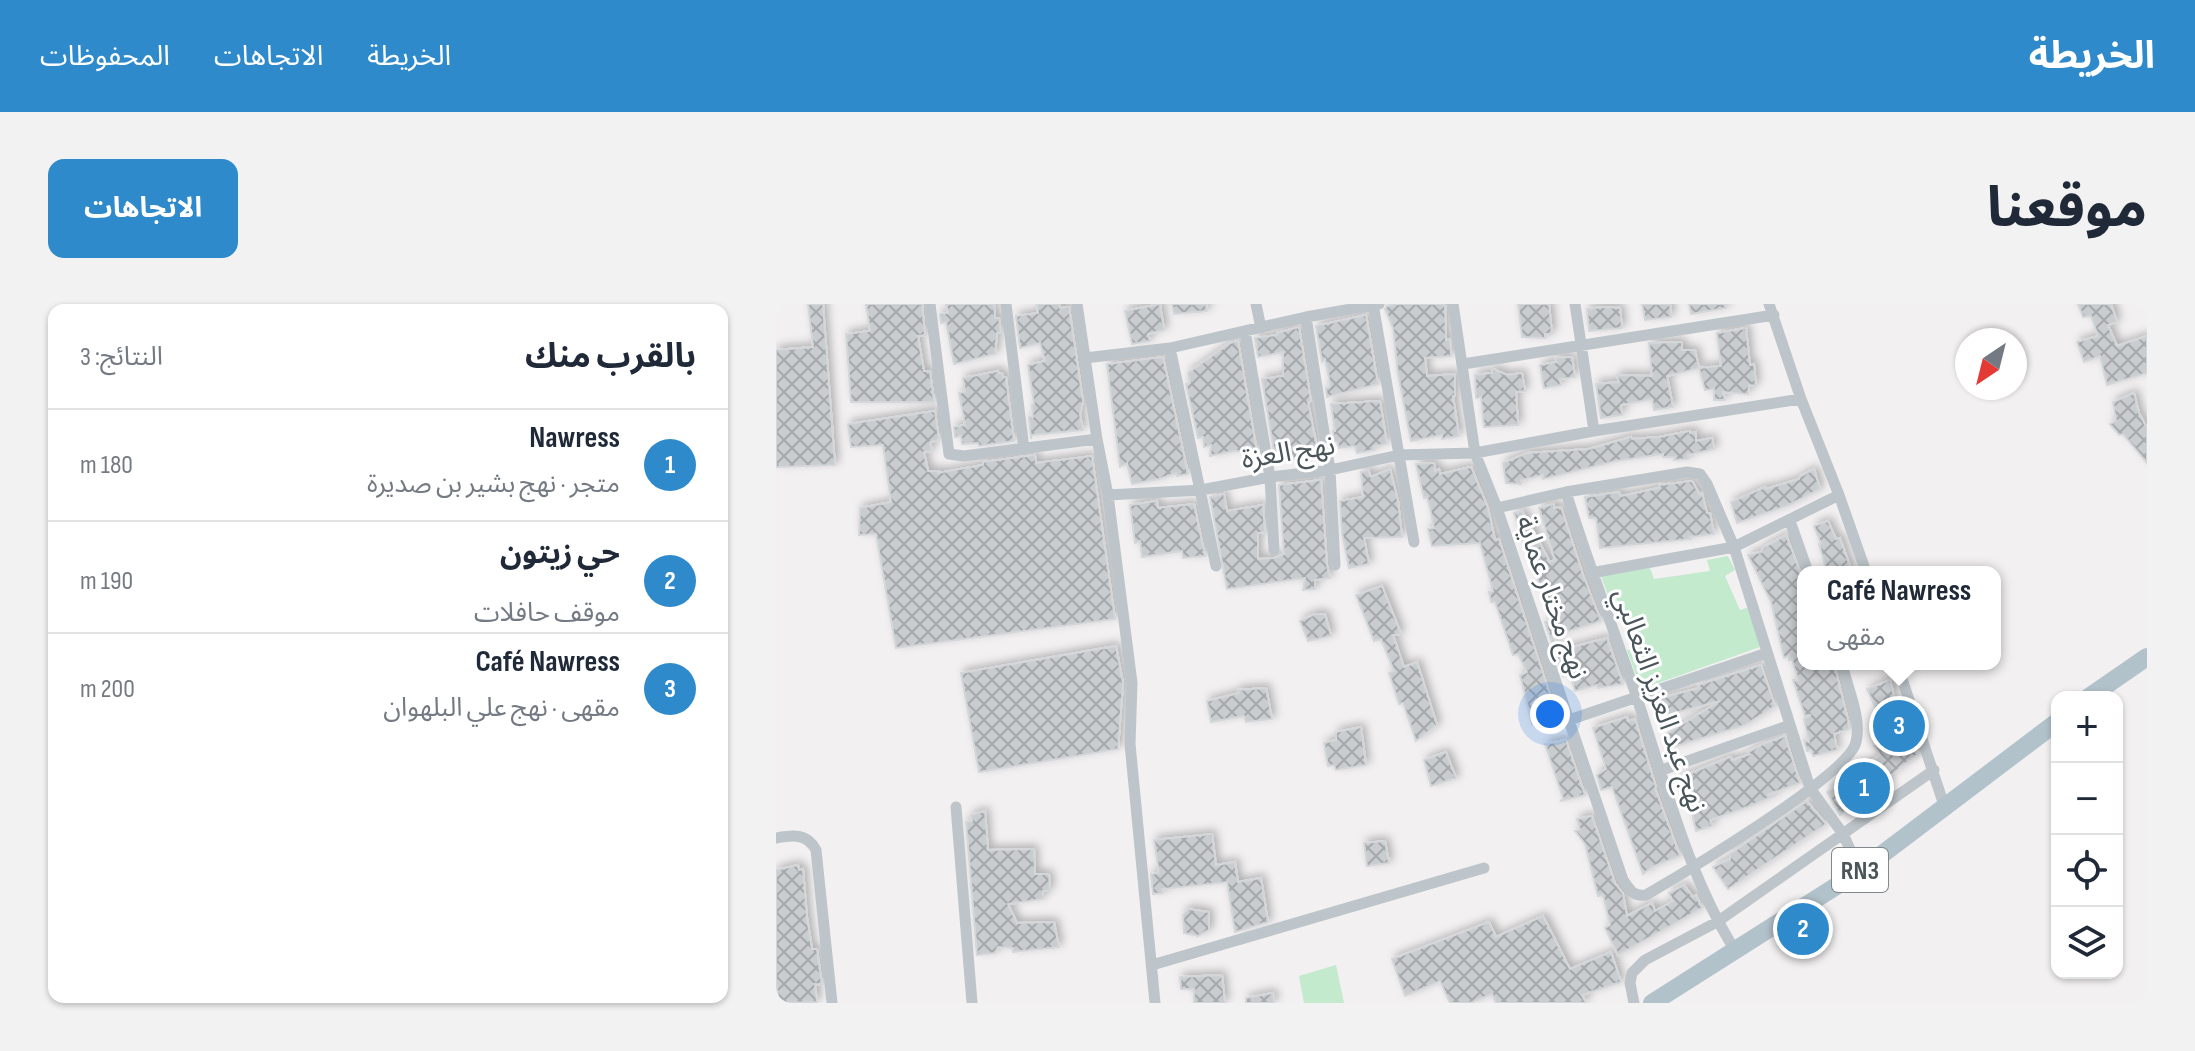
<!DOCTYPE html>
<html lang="ar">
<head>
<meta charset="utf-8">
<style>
	:root { --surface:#fff; --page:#f2f2f3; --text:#1f2937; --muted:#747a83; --line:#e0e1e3; --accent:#2f8acc }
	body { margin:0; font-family:"Sofia Sans Condensed","Noto Sans Arabic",sans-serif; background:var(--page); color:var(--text); direction:rtl }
	.controls { position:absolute; right:24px; bottom:24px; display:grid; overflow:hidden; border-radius:16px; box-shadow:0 2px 6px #0004 }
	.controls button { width:72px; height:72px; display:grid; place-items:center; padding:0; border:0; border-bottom:2px solid var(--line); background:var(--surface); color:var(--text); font:40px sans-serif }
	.compass { position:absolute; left:1179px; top:24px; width:72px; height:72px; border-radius:50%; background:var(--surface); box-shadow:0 2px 6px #0004; rotate:215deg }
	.you { position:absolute; left:774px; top:410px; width:28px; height:28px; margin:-20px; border:6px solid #fff; border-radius:50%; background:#1a73e8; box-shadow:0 0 0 12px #1a73e833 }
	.badge { display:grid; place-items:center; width:52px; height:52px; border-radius:50%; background:var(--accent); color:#fff; font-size:26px; font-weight:700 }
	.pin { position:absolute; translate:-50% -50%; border:4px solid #fff; box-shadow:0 2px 8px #0006 }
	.popup { position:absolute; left:1021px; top:262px; width:204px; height:104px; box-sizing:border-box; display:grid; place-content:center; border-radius:16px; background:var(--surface); filter:drop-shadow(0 2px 6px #0005); font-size:26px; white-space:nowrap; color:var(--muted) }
	.popup b { font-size:30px; color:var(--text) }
	.popup::after { content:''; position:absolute; left:50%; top:100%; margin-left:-16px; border:16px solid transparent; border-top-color:var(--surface) }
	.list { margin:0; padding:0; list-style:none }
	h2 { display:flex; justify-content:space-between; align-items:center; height:104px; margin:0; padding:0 32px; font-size:34px }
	h2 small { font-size:26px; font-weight:400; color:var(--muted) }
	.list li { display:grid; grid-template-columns:52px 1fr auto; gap:24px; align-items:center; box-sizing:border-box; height:112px; padding:0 32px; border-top:2px solid var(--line) }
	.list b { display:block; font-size:30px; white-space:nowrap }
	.list p { margin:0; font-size:26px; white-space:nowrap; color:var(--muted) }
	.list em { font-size:26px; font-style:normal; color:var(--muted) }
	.icon { flex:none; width:44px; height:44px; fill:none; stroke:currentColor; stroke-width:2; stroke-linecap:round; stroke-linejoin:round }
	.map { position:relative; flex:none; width:1371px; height:699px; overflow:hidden; direction:ltr; border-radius:16px }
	header { display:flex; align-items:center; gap:48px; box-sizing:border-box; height:112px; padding:0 40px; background:var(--accent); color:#fff }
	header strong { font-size:38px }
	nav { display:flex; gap:44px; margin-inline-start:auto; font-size:28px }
	.intro { display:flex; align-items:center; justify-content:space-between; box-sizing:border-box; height:192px; padding:0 48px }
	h1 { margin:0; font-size:56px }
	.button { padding:20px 36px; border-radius:16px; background:var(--accent); color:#fff; font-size:28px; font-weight:700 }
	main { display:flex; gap:48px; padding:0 48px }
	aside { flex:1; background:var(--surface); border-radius:16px; box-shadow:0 2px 6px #0004 }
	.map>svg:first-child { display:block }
</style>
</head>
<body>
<header>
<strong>الخريطة</strong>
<nav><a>الخريطة</a><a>الاتجاهات</a><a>المحفوظات</a></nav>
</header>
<div class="intro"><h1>موقعنا</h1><a class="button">الاتجاهات</a></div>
<main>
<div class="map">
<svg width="1371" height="699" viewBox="0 0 1371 699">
	<defs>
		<pattern id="building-cross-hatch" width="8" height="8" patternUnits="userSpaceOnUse" patternTransform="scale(2)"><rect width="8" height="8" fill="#cacdd0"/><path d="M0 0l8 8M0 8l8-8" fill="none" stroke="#a6a9ac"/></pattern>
		<filter id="shadow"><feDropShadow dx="3.5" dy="-3.5" stdDeviation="4" flood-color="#0004"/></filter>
	</defs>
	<rect width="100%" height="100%" fill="#f2f0f0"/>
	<path fill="#c3eacd" d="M952,252L959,266L949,272L964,306L973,303L984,343L865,385L851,346L860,344L840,293L833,294L825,272L874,264L878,275L934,267L931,256Z
		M560,661L568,699H528L523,672Z"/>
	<path fill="url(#building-cross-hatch)" stroke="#d4d7da" stroke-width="2" filter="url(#shadow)" d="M32,0H47L59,161L0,163V46L37,43Z
		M90,0H146L149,31L142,32L148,67H154L158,98H75L70,30L94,27Z
		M170,0H218L219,14H223L225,28L221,29L219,50L178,60L170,18L165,19L164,10L172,9Z
		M261,0H284V4L293,3L307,97L304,111L307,126L256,131L255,135L253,113H257L256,101L258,100L252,61L269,57L264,39L244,44L240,12L262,9Z
		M384,0L388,26L372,30L374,37L356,40L349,7Z
		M396,0H430L431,7L398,10Z
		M618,0H669L670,36L674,35L675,52L649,54L651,72L679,70V92H677L683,132L666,135V131L635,137L622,70L617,24L609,5L611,2Z
		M742,0H773L776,30H769V34L746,33Z
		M866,0H894L895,13L869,16Z
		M913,0H949L950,4L915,10Z
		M1302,0H1335L1341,18L1332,21L1341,42L1371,32V69L1331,81L1324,52L1308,58L1301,38L1322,32L1315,12L1307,13Z
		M827,3L844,4L846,24L813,27L811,5Z
		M590,11L602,80L551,93L550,84L554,83L553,74L549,55L546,58L540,22Z
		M523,23L535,97L532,98L541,144L528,146L529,152L520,154H499L486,75L507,72V48L482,53L479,34L501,31V29Z
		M970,24L974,61L978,60L980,82L973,81L972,90L947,88L949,96H938V85L929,86L923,64L891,72L897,103L878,106L876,95L845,101L846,111L825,114L820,80L843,78L841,71L876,72L873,39L906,38V46H919L923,64L945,62L941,29Z
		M462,37L481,148L458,147L434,152L435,141L428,143L427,133L422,134L410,80L414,79L412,69L454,39Z
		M387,53L412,170L401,172L400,169L383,175L356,180L351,159L344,163L331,60Z
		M796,53L799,73L784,75L785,81L768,84L764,61L781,58L779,54Z
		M717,65L731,71L746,69L749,87L740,88L742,121L708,123L705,93L700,94L699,71L716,69Z
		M222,67L223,69H226L227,73H230L238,137L203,142L202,139L186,140L185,132L179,133L178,123L189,121L183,89L189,88L187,74Z
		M1358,89L1363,109L1371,124V159L1347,130L1343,131L1334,120L1340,117L1337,98Z
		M604,97L611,140L598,142V146L581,149L579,142L563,144L561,138L558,137L557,127H559L555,100Z
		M159,107L163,136L154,138L156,147L148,148L152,167H163L162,169L207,161V158L259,151L260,159L316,152L339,315L120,344L100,230L83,231L84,204L115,198L107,141L75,143L72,120Z
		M914,127V129L920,128V137L936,134L938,145L912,151V155L898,156L899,153H887V150L840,157L767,175V171L745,176V180L730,179L727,159L751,149L813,145L855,133L856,135L883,133Z
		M658,159L659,167L663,165L664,170L695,163L696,165L712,204L719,236L723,235L781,412L756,420L744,371L751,368L742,350L737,351L719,298H715L713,288L717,287L704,239L656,242L652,225L658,224L654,204L651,193L648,194L640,160Z
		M614,165L622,197L626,233L588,234L593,260L573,264L566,229L564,197L587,193L585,168L592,166L595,173Z
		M1038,165L1044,185L1013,201L961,219L955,198L989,183L990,185L1023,175V173Z
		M545,176L551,261L554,274L539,276V285L527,286L529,274L451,285L434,193L448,190L451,207L487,201L489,228L482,229V255L499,254L508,250L503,181Z
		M916,177L924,191L926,189L931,209H934L938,230L914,233L915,235L824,244L820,214H813L809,193L843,188L845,192L883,184V181Z
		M381,197L382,204L418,200L429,252L407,254L406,247L366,253L364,237L359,239L354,201Z
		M778,200V204L785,203L807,271L825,317L777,332L781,347L831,334L847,380L822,384L821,381L799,387L794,370L787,372L769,318L778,316L765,288L753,241L749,243L738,209L746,207L774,258L779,256L763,204Z
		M1052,217L1060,235L1064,234L1076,268H1051L1043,240H1045L1038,222Z
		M1010,231L1027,275V360H1058L1073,420V425L1058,430L1061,446L1037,452L1035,446L1031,447L1028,436L1033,438L1028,415L1035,411L1029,412L1017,376H1022L1016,355L1013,356V352L1008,354L995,298L972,251L985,248L988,243Z
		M606,282L625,330L617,331L628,363L641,358L661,421L640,437L627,399L623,400L613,369L618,367L605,335L598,337L580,291Z
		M539,310H549L555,332L532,337L524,317Z
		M340,342L347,379L342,445L203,468L185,369Z
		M985,361L999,402L969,421L897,443L892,429L944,397L887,412L881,395L923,384L922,381Z
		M1114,376L1118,392L1114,394L1120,412L1127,411L1142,450L1064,511L1051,488L1104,451L1098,442L1116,436L1109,415L1105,416L1091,385Z
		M490,384L496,415L470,418L468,412L435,418L431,397L463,389L462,386Z
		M851,413L852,417L859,415L880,483L879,484L904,552L876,563L867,570L836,483L825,486L821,471L830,465L817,424Z
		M585,423L590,461L560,466L558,461L552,462L548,439L560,436V428Z
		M1009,432L1024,479L991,491L998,492L974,502L934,516L936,522L920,527L912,492L910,493L903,474L954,453L957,456L974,450L972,448L987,440Z
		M790,436L809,491L785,497L787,494L769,440Z
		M670,448L680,474L655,482L648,456Z
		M1031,497L1050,520L952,585L937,563L954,555V550Z
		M209,507L212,546L258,545L259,570H273L274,587H267V595L232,600L241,619L278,618L283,643L237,648V644L222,643L219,649L201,651L190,518L196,517L195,511Z
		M816,512L839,579L847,590L851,612L876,599L879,607L897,597L893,589L908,581L917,593L920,591L926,604L842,651L829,624L834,621L827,591L822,592L809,540L799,527L804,526L801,515Z
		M436,530L440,561L459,558L462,578L485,574L492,618L459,628L451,578L386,585L387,589L377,590L375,570L383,569L378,536Z
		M609,537L613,559L591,562L588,539Z
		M22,561L23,566L27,565L31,613L36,645H41L46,681L39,680L41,698L3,699L0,679V566Z
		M412,605L433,608V626L422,632L408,629L407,611Z
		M767,612L794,665L835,648L845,678L806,691L810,699H720L716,690L694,699H674L664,677L629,692L616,655L713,618L720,633Z
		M446,671L449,699H418V685H405L404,673Z
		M497,689L498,699H470V694Z"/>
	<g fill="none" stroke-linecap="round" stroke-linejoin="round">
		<path stroke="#bdc5ca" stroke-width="11" d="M154,0L173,150L188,152L321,135
			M230,0L248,145
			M301,0L321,135L332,191L356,379L354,440L379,699
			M480,0L485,24
			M597,0L638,238
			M677,0L699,149L721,204L847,576C854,586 857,593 870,591C906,570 1073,471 1080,438C1086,414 1071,383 1066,360
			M799,0L818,127
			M993,0L1025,95L1063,191L1090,268
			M530,13L554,166L559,261
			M469,27L494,173L498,246
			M394,44L440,262
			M309,54L394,44L530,13L603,0
			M687,60L998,11
			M790,188C811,257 837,323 860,391C889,478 911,570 960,648
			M332,191L425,186L494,173L554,166L623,151L699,149L818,127L1025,95
			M721,204L790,188L911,168L924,170L931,180L958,243L1034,484L1067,530L1084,567
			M1014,217L1032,268
			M815,269L958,243L1063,191
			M1121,360L1168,501
			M793,416L991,349
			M883,467L1014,421
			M180,503L196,699
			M0,534C17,531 31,529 40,546L56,699
			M376,661L708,564
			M858,699L854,679L856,669L869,656L941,618L1158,466"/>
		<path stroke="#b2c2cb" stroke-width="18" d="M1313,393L1371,353
			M876,699L1084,567L1281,418"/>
	</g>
	<g text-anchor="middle" stroke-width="6" stroke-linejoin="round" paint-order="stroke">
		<rect fill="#fff" stroke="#80888c" stroke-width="2" x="1056" y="544" width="56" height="44" rx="6"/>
		<g font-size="26" font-weight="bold" fill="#4a555a">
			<text x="1084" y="575">RN3</text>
		</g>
		<g font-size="28" fill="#4a555a" stroke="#fff">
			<text transform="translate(512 147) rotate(-9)" y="10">نهج العزة</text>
			<text transform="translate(777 293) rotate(71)" y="10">نهج مختار عماية</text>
			<text transform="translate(885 396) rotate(71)" y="10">نهج عبد العزيز الثعالبي</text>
		</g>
	</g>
</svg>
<div class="controls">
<button>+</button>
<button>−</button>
<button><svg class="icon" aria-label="locate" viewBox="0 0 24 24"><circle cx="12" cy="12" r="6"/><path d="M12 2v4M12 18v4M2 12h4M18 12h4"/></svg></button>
<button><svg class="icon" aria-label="layers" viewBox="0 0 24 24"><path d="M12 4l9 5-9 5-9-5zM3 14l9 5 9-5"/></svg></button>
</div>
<svg class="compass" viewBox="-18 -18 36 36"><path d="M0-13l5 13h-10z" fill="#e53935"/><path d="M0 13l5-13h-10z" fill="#747a83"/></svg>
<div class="you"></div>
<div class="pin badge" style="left:1088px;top:484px">1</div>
<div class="pin badge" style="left:1027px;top:625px">2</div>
<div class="pin badge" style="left:1123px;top:422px">3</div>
<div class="popup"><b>Café Nawress</b>مقهى</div>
</div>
<aside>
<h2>بالقرب منك<small>النتائج: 3</small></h2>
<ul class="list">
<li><span class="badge">1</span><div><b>Nawress</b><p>متجر · نهج بشير بن صديرة</p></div><em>180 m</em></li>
<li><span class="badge">2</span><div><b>حي زيتون</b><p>موقف حافلات</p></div><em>190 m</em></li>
<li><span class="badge">3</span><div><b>Café Nawress</b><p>مقهى · نهج علي البلهوان</p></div><em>200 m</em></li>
</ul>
</aside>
</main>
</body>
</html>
